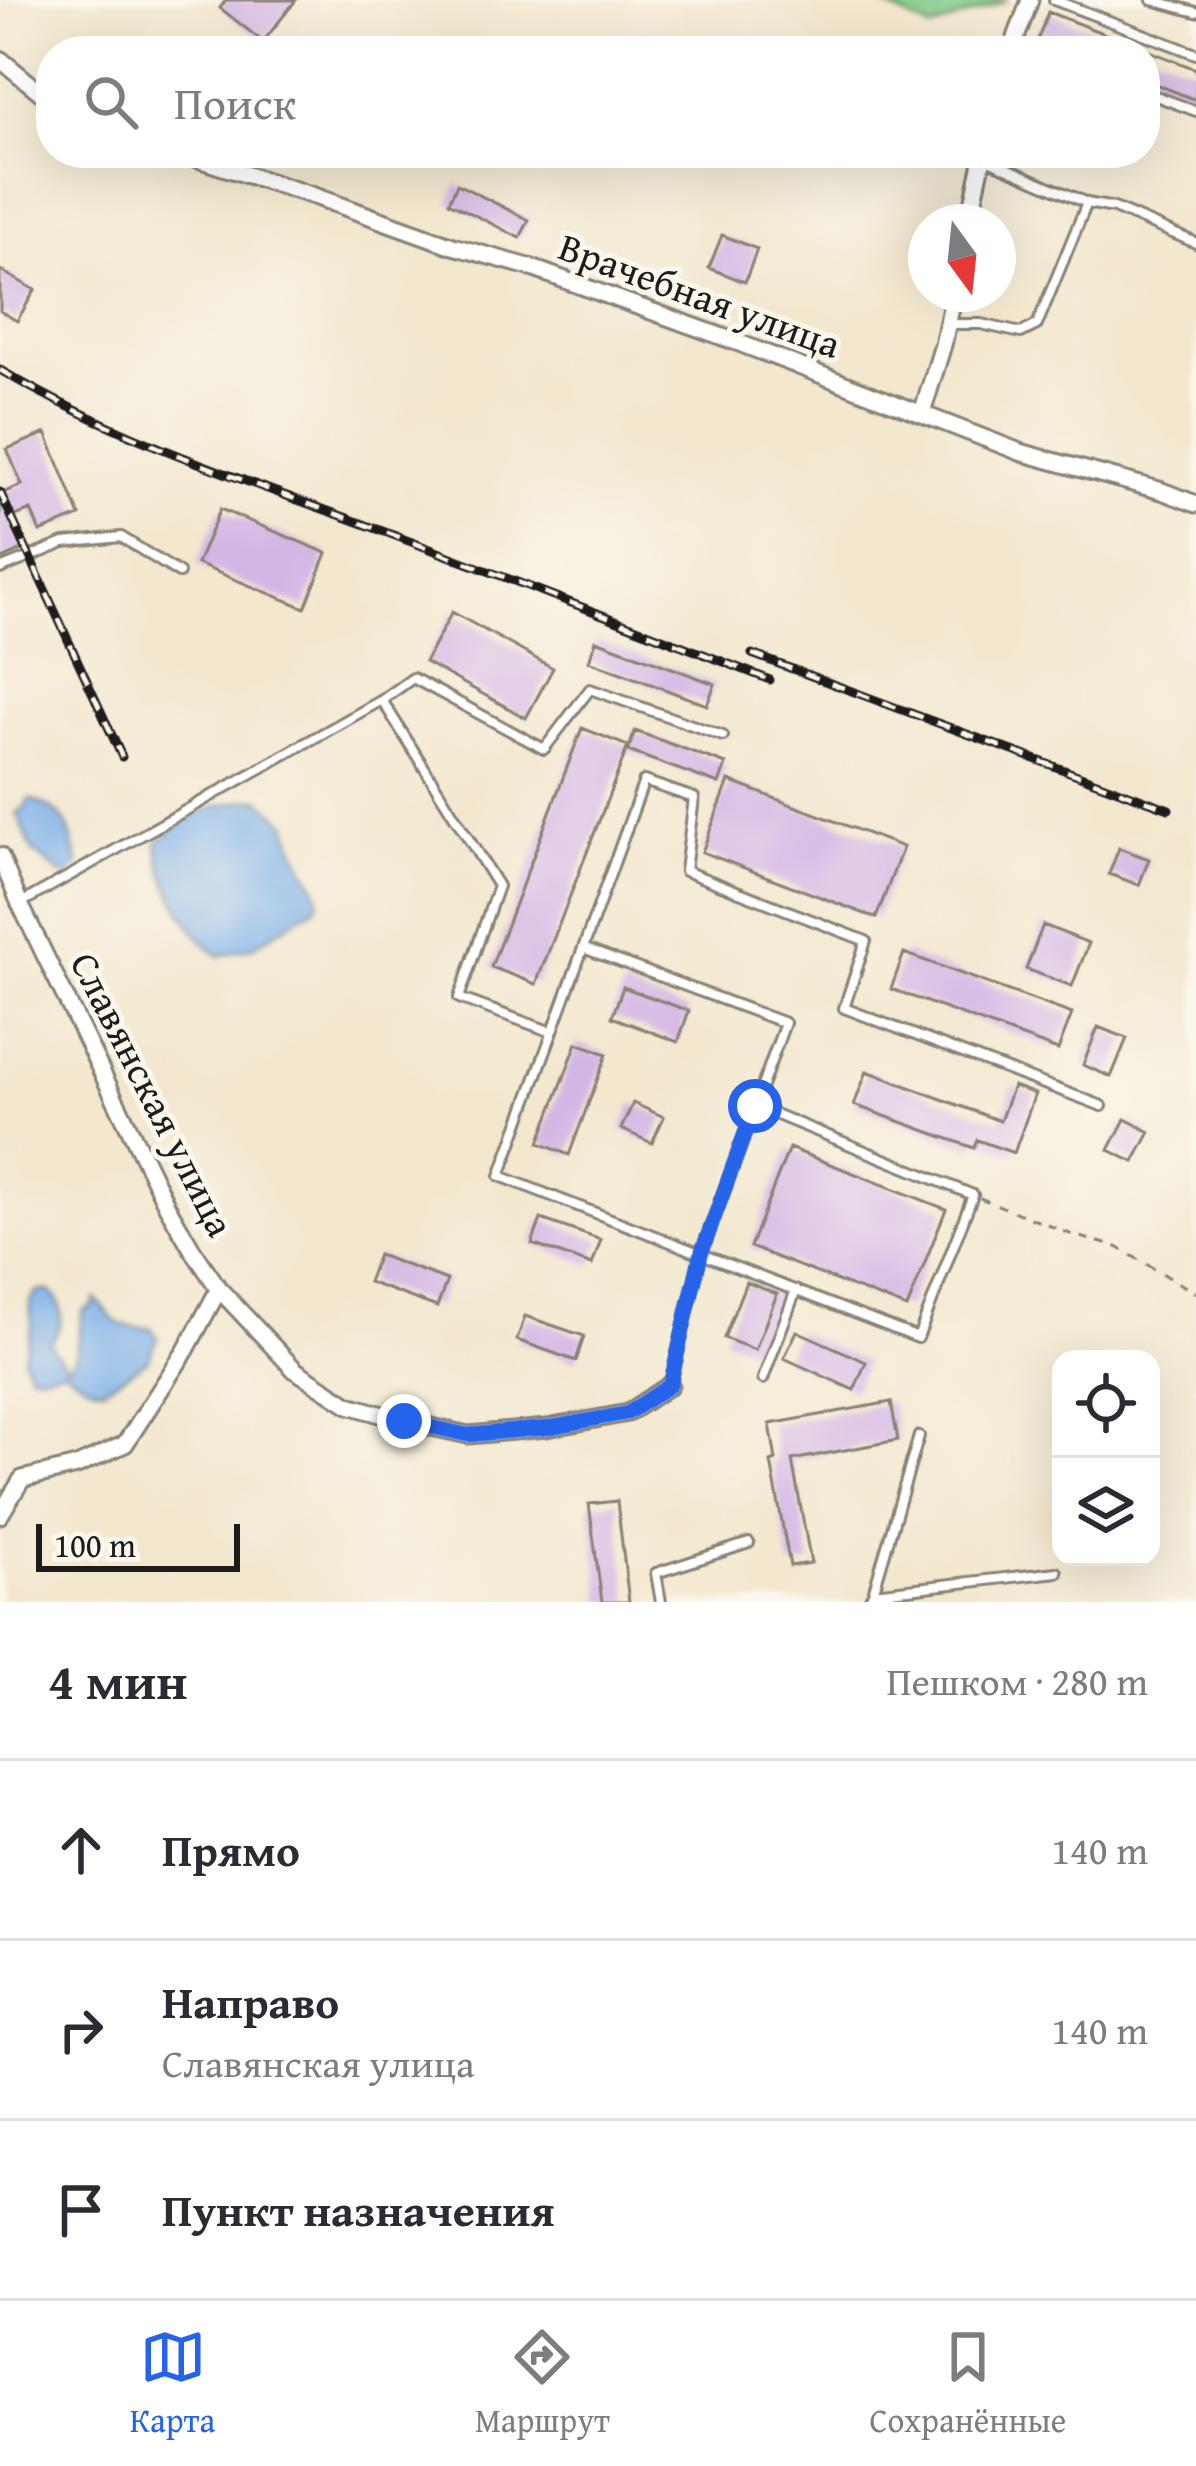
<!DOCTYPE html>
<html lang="ru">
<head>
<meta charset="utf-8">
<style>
	:root { --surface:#fff; --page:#f2f2f3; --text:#2b2b33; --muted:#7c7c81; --line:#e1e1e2; --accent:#2563eb }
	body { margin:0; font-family:"Gentium Book Plus",serif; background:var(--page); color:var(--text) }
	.controls { position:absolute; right:36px; bottom:36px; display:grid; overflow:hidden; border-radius:24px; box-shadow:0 12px 48px #0002 }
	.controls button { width:108px; height:108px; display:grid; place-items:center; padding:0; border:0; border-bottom:3px solid var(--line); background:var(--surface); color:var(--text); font:60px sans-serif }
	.compass { position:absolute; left:908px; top:204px; width:108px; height:108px; border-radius:50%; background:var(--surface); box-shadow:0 12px 48px #0002; rotate:165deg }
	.scale { position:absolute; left:36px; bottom:30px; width:204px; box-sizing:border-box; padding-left:12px; border:6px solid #1c1c1c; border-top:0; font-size:33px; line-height:42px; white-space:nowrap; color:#1c1c1c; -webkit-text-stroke:9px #fbf7ec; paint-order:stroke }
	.stop { position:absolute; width:36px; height:36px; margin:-27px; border:9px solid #2563eb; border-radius:50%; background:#fff }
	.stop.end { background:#2563eb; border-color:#fff; box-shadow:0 3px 12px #0008 }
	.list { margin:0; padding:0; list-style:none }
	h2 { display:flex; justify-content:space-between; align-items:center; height:156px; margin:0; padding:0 48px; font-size:51px }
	h2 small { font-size:39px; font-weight:400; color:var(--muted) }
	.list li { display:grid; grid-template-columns:78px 1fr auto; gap:36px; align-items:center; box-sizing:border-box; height:180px; padding:0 48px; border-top:3px solid var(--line) }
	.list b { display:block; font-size:45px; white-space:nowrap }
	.list p { margin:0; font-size:39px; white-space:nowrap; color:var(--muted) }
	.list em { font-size:39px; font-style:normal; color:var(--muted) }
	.icon { flex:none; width:66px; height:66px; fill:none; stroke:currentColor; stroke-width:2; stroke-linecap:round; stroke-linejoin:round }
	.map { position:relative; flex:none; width:1196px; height:1602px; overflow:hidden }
	.search { position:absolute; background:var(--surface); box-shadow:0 12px 48px #0002; left:36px; right:36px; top:36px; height:132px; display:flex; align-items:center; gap:30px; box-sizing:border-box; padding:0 42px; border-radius:48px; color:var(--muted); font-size:45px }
	.sheet { height:696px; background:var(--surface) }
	nav { display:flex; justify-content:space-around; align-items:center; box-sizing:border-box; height:168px; border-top:3px solid var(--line); background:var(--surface); font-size:33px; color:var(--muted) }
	nav a { display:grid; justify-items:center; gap:6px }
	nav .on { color:var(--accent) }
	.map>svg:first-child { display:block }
</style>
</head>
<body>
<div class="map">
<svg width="1196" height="1602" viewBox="0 0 1196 1602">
	<rect width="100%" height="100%" fill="#fbf7ec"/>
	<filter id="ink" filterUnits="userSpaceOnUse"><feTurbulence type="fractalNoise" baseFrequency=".00833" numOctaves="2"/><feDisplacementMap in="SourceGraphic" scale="24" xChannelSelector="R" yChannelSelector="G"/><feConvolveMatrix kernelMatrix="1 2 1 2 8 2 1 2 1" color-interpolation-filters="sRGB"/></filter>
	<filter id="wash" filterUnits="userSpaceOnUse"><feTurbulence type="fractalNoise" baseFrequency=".004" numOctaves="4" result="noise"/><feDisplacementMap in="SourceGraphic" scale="48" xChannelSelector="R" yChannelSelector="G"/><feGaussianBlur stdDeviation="2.7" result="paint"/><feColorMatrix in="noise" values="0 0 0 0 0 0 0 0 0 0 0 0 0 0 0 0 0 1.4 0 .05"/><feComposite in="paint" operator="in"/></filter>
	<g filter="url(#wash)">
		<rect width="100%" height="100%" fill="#f3e7ce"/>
		<path fill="#81cc89" stroke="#4e7452" stroke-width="3" d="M874,0H1008L931,29Z"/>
		<path fill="#79afe8" stroke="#4a6682" stroke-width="3" d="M30,799C71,814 67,826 79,864L65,877L32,851L17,812L22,811Z
			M260,799L287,823L296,851L315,886L319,899L317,906L252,947L219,956C188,932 162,882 157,843C183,816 222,800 260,799Z
			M48,1290C65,1303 65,1327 50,1342L53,1350L68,1366L75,1356L83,1311L93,1306L95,1299C104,1305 106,1313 114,1320C124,1327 140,1328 151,1328L158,1338L148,1360L103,1388L89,1385L63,1369L47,1373H30L23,1358L32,1325L30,1302L35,1293Z"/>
		<g id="blocks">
			<path fill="#d4b6e5" d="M226,0H296L263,42L220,8Z
				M1048,12L1196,69V100L1145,80V51H1070L1038,39Z
				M457,184L529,220L520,238L449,202Z
				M722,235L757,249L745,282L709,268Z
				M0,270L35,290L17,321L0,311Z
				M46,433L80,516L40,532L31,510L10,518L24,549L0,560V494L22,485L7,449Z
				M220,509L327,553L305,608L197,564Z
				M452,612L553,668L526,718L425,662Z
				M596,640L715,684L707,705L589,661Z
				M582,728L628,746L536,984L491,967Z
				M635,731L726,764L719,784L628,751Z
				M729,781L903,847L876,918L702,852Z
				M1119,848L1149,859L1139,885L1109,874Z
				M1043,925L1089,943L1072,986L1026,969Z
				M904,953L1072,1014L1058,1050L891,989Z
				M623,987L689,1011L678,1042L612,1017Z
				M1098,1027L1127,1038L1111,1077L1083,1065Z
				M577,1043L607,1054L569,1155L539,1143Z
				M867,1071L1000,1121L1013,1086L1035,1094L1014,1153L977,1140L974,1148L854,1105Z
				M633,1103L664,1117L652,1143L621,1129Z
				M1125,1119L1150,1132L1134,1162L1109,1150Z
				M789,1148L946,1209L907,1308L750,1247Z
				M541,1219L601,1240L592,1265L532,1244Z
				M378,1255L447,1280L437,1307L368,1282Z
				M746,1282L777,1294L755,1350L724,1338Z
				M525,1316L584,1336L576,1361L517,1340Z
				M797,1331L866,1362L854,1390L784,1358Z
				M891,1402L898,1440L792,1460L811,1563L790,1566L771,1462L776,1460L770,1424Z
				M617,1501L629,1602H602L589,1504Z"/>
		</g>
	</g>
	<g filter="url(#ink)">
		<use href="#blocks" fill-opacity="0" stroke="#888275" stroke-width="3"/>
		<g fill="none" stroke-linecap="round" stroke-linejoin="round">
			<defs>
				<path id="service" d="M1054,0L1196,54
					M1152,0L1196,12
					M1145,92L1196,111
					M984,158L1087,203L1114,208L1196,243
					M948,324H981L1021,333L1037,325L1087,203
					M0,569L64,543L121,537L179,573
					M382,700L413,678L544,749L590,689L723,736
					M21,903L382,700L498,886L459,998L552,1032
					M583,948L785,1023L701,1254L670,1385
					M755,1106L973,1195L918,1338L500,1176L644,781L694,798L685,871L866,941L844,1008L1102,1106
					M763,1379L796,1290
					M873,1593L919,1436
					M661,1602L656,1573L749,1543
					M868,1602L873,1593L1057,1572"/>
				<path id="minor" d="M1011,51L1030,0
					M0,59L51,101
					M179,153L314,196L453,246L529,267L734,341L1020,452L1162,491L1196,504
					M969,222L984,153
					M922,413L943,345L954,294
					M0,856L20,904L167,1206L192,1249L219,1289L295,1370L349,1405L404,1421L468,1435L547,1428L628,1413L670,1385
					M0,1515L22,1479L77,1466L125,1444L186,1350L219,1289"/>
			</defs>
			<use href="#service" stroke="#888275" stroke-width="14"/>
			<use href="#minor" stroke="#888275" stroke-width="21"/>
			<path stroke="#888275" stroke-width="3" stroke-dasharray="9 9" stroke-linecap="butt" d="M980,1198L1073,1235L1117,1247L1196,1293"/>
			<use href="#service" stroke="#fff" stroke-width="8"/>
			<use href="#minor" stroke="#fff" stroke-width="15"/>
			<defs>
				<path id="rail" d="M0,370C114,437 238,478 361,523C498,574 634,627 770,680
					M0,492L122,757
					M752,654L1169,809"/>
			</defs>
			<use href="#rail" stroke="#1c1c1c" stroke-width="9"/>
			<use href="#rail" stroke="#fbf7ec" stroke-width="4.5" stroke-dasharray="14" stroke-linecap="butt"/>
		</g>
	</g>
	<g fill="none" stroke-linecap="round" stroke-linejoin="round" filter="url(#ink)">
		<path stroke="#2563eb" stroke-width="15" d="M404,1421L468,1435L547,1428L628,1413L670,1385L701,1254L755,1106"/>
	</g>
	<g text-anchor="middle" stroke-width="10" stroke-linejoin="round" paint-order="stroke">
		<g font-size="39" fill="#1c1c1c" stroke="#fbf7ec">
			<text transform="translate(700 295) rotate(20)" y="14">Врачебная улица</text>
			<text transform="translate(153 1094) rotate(63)" y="14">Славянская улица</text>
		</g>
	</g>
</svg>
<div class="controls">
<button><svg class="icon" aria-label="locate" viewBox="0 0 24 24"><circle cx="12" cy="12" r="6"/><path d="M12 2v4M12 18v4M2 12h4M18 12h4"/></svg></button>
<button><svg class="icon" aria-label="layers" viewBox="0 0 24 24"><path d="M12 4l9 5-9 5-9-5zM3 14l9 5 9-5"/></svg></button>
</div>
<svg class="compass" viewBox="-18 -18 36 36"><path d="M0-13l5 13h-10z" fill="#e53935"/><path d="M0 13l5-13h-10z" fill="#7c7c81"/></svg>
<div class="scale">100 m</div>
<div class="stop" style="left:755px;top:1106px"></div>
<div class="stop end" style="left:404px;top:1421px"></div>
<div class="search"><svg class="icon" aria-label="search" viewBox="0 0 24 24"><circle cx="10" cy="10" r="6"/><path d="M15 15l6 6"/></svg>Поиск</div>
</div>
<section class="sheet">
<h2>4 мин<small>Пешком · 280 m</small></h2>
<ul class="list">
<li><svg class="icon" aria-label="ahead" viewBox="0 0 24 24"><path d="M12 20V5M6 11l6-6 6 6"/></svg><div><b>Прямо</b></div><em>140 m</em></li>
<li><svg class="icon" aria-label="right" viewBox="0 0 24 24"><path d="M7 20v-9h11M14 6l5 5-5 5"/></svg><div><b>Направо</b><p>Славянская улица</p></div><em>140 m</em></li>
<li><svg class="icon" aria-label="arrive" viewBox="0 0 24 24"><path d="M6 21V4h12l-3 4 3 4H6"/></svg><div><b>Пункт назначения</b></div></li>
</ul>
</section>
<nav>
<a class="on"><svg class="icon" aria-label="map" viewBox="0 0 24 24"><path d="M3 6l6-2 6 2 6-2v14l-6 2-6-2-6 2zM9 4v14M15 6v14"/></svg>Карта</a>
<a><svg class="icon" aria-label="directions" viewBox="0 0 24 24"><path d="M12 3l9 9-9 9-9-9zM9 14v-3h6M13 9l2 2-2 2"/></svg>Маршрут</a>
<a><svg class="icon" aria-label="saved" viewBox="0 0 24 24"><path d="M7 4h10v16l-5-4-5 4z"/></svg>Сохранённые</a>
</nav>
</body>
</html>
